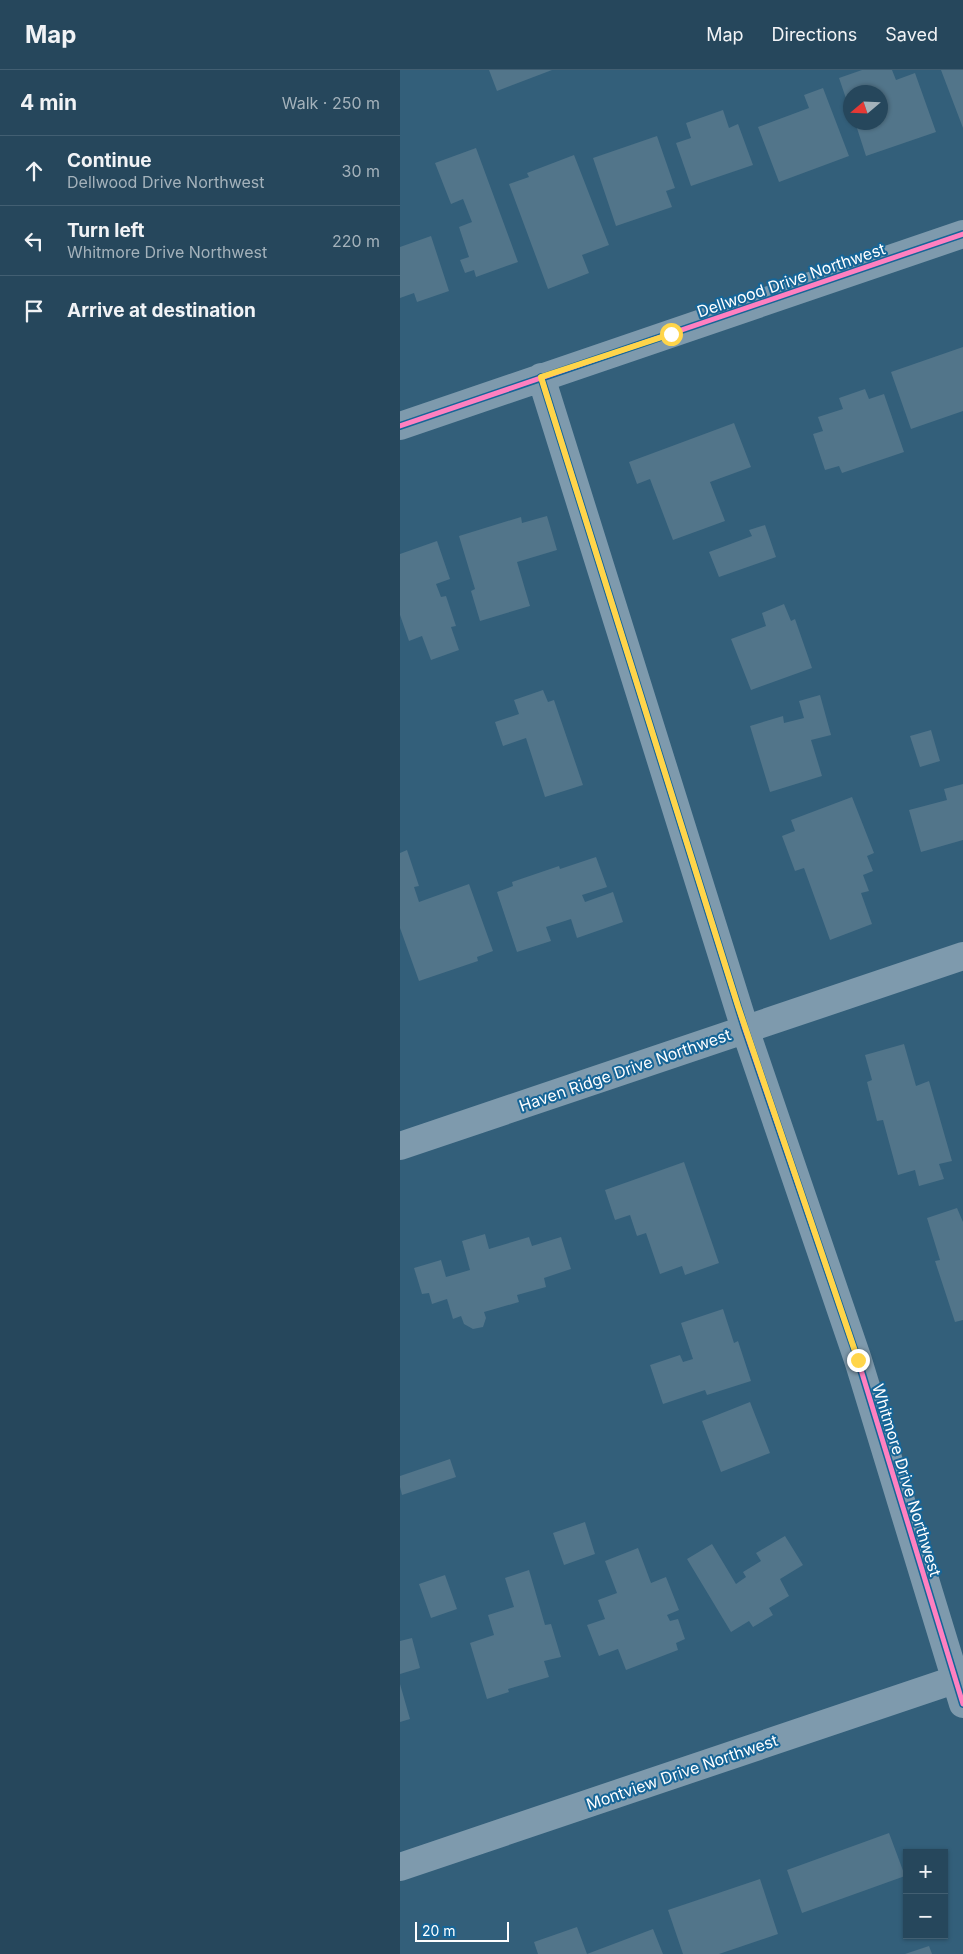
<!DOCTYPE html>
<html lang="en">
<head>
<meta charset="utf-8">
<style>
	:root { --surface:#26475c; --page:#2e4e62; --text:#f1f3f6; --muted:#a4b2bb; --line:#425f72 }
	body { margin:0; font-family:Inter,sans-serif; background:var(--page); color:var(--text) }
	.controls { position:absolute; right:15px; bottom:15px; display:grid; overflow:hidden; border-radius:0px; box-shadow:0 1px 4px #0004 }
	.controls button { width:45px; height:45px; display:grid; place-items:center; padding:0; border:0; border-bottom:1px solid var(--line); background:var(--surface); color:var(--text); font:25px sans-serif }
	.compass { position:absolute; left:443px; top:15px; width:45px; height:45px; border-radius:50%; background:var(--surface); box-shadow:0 1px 4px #0004; rotate:251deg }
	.scale { position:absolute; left:15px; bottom:12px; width:94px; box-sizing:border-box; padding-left:5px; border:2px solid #fff; border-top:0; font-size:14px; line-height:18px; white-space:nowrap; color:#fff; -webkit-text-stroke:4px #166597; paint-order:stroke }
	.stop { position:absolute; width:15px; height:15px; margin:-11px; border:4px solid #ffd54a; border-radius:50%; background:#fff }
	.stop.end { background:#ffd54a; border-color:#fff; box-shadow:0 1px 5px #0008 }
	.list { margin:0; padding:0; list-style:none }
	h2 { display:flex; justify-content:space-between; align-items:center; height:65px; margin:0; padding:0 20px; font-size:21px }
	h2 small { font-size:16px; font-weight:400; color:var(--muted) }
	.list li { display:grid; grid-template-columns:32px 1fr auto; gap:15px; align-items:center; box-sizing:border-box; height:70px; padding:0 20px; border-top:1px solid var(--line) }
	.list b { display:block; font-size:19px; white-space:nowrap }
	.list p { margin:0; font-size:16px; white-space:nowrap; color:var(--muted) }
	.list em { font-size:16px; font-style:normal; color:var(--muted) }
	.icon { flex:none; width:28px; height:28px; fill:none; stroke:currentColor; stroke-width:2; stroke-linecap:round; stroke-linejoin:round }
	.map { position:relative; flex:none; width:563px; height:1884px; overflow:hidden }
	header { display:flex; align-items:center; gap:30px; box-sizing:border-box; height:70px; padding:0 25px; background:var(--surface); border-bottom:1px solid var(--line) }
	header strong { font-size:24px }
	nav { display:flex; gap:28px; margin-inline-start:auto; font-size:18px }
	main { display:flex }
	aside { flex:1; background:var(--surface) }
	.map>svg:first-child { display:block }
</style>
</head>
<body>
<header>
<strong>Map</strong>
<nav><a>Map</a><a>Directions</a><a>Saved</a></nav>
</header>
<main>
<aside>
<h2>4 min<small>Walk · 250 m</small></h2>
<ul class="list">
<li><svg class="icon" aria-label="ahead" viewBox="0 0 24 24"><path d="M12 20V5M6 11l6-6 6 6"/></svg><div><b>Continue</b><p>Dellwood Drive Northwest</p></div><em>30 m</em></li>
<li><svg class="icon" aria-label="left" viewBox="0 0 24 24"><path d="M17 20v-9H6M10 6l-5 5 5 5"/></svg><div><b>Turn left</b><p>Whitmore Drive Northwest</p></div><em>220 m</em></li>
<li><svg class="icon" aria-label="arrive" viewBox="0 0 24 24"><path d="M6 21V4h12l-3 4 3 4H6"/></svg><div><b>Arrive at destination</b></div></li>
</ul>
</aside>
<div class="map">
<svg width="563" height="1884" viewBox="0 0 563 1884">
	<rect width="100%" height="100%" fill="#335f7a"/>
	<path fill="#52758a" d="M89,0H152L97,21Z
		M462,0H492L496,10L515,3L536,62L466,86L455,52H480V22H450V40L439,8Z
		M541,0H563V58Z
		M423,18L449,86L379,112L358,57L409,38L404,25Z
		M323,40L329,58L338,54L353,95L291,116L276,73L291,68L286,53Z
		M257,66L275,118L266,121L272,137L216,156L193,88Z
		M76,78L118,192L76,207L74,200L65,203L60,190L69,187L59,157L72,152L63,129L51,134L35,93Z
		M174,85L209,175L182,185L189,203L148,219L109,114L129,107L127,103Z
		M31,166L49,221L17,232L14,223L0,228V177Z
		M563,277V341L511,359L491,302Z
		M465,319L469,329L484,324L504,382L442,403L439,396L425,400L413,364L423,361L418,347L443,339L439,328Z
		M334,353L351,397L310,412L325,451L273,470L250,409L237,414L229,392Z
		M147,446L157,480L117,492L130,536L80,551L71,521L75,519L59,466L121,447L122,453Z
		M365,455L376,487L319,507L309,482L352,466L349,460Z
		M37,471L50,509L36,514L41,527L46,526L56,556L51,557L59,580L31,590L22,566L9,571L0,545V484Z
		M384,534L391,551L395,549L412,598L351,620L331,569L366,556L362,543Z
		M143,620L148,632L154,630L183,715L145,727L126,668L103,676L95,652L119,644L114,630Z
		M420,625L431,665L411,670L422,706L370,722L350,656L383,646L384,653L404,648L399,631Z
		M531,660L540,691L520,697L510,666Z
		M563,714V770L521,782L509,740L547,730L544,719Z
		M452,727L474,783L467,786L473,801L463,805L469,821L461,823L472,854L430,870L404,798L395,801L382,766L395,761L391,750Z
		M7,780L19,816L14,817L19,832L69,814L93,881L77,887L78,891L19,911L0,858V783Z
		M196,787L207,817L182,825L185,832L213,822L223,852L177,868L171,849L146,857L151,871L117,882L97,822L113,816L112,812L159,796L160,799Z
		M504,974L516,1016L529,1011L552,1091L539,1094L544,1109L519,1116L515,1100L498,1105L483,1050L477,1051L467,1012L472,1010L465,985Z
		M284,1092L319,1193L285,1205L282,1196L260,1204L246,1163L237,1166L230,1145L215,1150L205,1120Z
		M557,1138L563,1152V1250L555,1252L535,1191L540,1190L527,1148Z
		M85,1164L89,1179L129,1167L132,1176L161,1167L171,1199L144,1208L146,1217L117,1225L119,1232L84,1242L86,1248L83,1257L73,1259L64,1254L61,1246L53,1249L47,1229L32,1234L29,1223L22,1224L14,1198L41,1190L46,1207L70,1200L62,1171Z
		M323,1239L334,1273L338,1271L351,1311L307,1325L305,1320L263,1334L250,1295L280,1285L283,1292L293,1289L281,1253Z
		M350,1332L370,1383L321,1402L302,1351Z
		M50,1389L56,1407L2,1425L0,1417V1406Z
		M185,1452L195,1484L164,1495L153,1463Z
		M385,1466L403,1495L380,1509L389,1526L369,1538L373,1545L353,1557L349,1551L331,1562L287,1489L312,1474L336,1514L346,1507L343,1502L361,1491L356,1483Z
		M238,1478L251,1513L266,1507L279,1540L267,1545L270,1551L278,1549L285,1569L276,1573L278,1580L226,1600L218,1579L199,1586L187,1555L205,1549L198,1530L217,1523L205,1491Z
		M129,1500L145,1555L151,1554L161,1587L144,1591L149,1607L108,1619L109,1622L87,1629L70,1573L94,1565L88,1545L114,1537L105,1508Z
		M45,1505L57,1539L31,1548L19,1514Z
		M12,1568L20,1598L0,1604V1571Z
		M0,1614L10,1649L0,1652Z
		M489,1763L505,1806L402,1843L387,1800Z
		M360,1809L378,1864L319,1884H283L268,1840Z
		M177,1857L187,1884H138L134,1872Z
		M253,1859L263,1884H187Z
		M529,1876L532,1884H505Z"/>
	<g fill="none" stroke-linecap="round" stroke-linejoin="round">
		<path stroke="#7e9aad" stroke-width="28" d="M141,307L345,959L458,1290L563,1634
			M0,356L563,164
			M0,1076L563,886
			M0,1797L563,1607"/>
		<defs>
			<path id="cycleway" d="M141,307L345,959L458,1290L563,1634
				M0,356L563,164"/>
		</defs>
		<use href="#cycleway" stroke="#166597" stroke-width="8"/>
		<use href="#cycleway" stroke="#ff80c0" stroke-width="5"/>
	</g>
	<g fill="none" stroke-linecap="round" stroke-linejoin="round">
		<path stroke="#ffd54a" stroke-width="6" d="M271,264L141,307L338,936L458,1290"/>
	</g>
	<g text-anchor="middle" stroke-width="4" stroke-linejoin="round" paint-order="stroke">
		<g font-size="16" fill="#fff" stroke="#166597">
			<text transform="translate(391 210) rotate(-19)" y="6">Dellwood Drive Northwest</text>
			<text transform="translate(225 1000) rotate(-19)" y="6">Haven Ridge Drive Northwest</text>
			<text transform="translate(507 1410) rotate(73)" y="6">Whitmore Drive Northwest</text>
			<text transform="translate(282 1702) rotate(-19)" y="6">Montview Drive Northwest</text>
		</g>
	</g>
</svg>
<div class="controls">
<button>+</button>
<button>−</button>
</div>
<svg class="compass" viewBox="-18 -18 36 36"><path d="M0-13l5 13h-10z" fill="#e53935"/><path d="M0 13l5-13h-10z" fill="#a4b2bb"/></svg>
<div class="scale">20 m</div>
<div class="stop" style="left:271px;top:264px"></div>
<div class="stop end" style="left:458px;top:1290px"></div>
</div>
</main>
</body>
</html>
